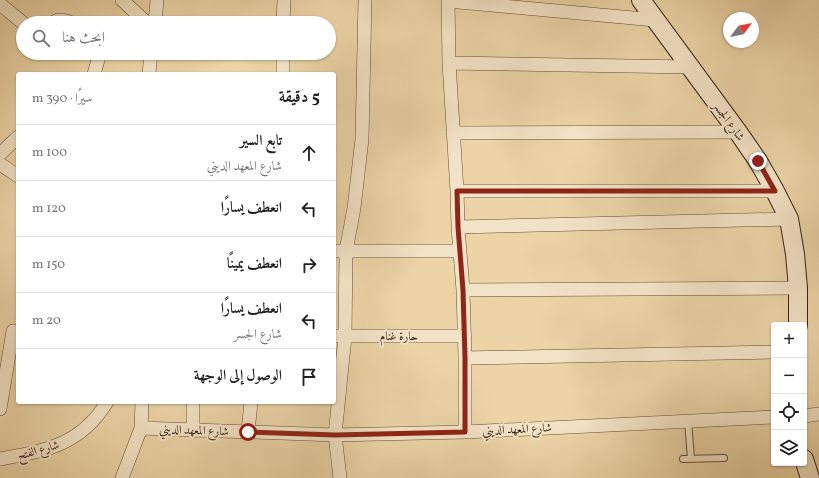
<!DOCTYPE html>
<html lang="ar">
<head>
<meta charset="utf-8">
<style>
	:root { --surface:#fff; --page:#f6f6f6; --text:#222; --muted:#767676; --line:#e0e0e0 }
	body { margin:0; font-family:Vollkorn,Amiri,serif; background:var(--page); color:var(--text); direction:rtl }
	.controls { position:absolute; right:12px; bottom:12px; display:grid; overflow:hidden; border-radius:4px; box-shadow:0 1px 3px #0004 }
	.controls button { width:36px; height:36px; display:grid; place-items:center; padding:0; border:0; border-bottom:1px solid var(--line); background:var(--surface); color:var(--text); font:20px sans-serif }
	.compass { position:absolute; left:723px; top:12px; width:36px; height:36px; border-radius:50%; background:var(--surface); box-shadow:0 1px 3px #0004; rotate:58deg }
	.stop { position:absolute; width:12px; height:12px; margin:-9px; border:3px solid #8f2418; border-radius:50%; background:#fff }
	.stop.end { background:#8f2418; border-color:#fff; box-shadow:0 1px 4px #0008 }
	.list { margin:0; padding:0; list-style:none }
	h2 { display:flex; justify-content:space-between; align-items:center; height:52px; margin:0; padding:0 16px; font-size:17px }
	h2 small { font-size:13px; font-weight:400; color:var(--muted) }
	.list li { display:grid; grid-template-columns:26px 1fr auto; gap:12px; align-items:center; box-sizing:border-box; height:56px; padding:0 16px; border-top:1px solid var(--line) }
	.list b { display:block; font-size:15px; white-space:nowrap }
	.list p { margin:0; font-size:13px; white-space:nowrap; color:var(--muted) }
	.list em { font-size:13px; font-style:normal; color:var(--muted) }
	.icon { flex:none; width:22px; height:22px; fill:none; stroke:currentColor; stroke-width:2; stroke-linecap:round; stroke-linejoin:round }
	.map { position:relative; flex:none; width:819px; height:478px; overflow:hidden; direction:ltr }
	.search { position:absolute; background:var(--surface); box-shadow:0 1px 3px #0004; left:16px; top:16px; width:320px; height:44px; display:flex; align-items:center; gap:10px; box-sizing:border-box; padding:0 14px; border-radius:22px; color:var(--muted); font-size:15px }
	.panel { position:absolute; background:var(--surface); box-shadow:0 1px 3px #0004; left:16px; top:72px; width:320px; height:332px; border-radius:4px; direction:rtl }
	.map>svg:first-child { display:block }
</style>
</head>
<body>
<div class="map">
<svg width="819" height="478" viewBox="0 0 819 478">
	<rect width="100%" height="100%" fill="#ecd4a7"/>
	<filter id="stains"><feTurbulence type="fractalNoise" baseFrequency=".005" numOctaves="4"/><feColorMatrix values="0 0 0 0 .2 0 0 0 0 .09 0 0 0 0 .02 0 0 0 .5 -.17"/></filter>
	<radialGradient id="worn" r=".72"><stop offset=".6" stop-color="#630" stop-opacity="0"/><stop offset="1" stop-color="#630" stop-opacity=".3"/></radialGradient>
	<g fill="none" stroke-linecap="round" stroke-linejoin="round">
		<defs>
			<path id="lane" d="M688,421L691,459
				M683,459L724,458"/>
			<path id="street" d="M122,0L147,23
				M448,0L449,63L457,191L458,227L463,290L465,358V432
				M448,1L655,20
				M0,4L23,23
				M52,23C59,18 64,20 72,23
				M155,23L157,0
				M283,23L284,0
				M449,63L690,67
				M94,74L100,53
				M149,74L151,53
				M283,74V53
				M453,133L738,132
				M0,154L18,137
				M0,164L18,176
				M457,191H775
				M458,227L789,219
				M334,251H460
				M463,290L798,288
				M334,336H465
				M465,358L774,352
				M0,409L13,331
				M804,416L819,414
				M141,428L335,435L465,432L774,417
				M193,431V402
				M248,432L251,402
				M0,459C45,451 81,445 107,402
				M122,478L141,428L142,402
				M340,478L335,435L345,336L346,251L354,208L362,139L365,0"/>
			<path id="secondary" d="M641,0L738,132L758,161L775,191L789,219L795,254L798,288V325
				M804,459L810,478"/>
		</defs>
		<use href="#lane" stroke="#63503c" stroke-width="8"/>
		<use href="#street" stroke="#63503c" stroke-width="14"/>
		<use href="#secondary" stroke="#352418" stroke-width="20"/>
		<use href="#lane" stroke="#f3e3c6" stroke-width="6"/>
		<use href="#street" stroke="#f3e3c6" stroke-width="13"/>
		<use href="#secondary" stroke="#f3e3c6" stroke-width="18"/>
	</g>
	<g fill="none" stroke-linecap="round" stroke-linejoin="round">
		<path stroke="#8f2418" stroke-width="5" d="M248,432L335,435L465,432V358L463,290L458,227L457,191H775L758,161"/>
	</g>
	<g text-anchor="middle" stroke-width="4" stroke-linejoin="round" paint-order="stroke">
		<g font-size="12" fill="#352418" stroke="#f3e3c6">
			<text transform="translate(729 121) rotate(54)" y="4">شارع الجسر</text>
			<text x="399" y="340">حارة غنام</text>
			<text transform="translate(517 429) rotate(-3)" y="4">شارع المعهد الديني</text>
			<text transform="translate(194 430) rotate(2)" y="4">شارع المعهد الديني</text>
			<text transform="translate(38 450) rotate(-16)" y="4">شارع الفتح</text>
		</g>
	</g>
	<rect width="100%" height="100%" filter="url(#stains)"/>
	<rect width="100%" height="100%" fill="url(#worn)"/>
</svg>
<div class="controls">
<button>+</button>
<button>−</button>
<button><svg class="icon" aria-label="locate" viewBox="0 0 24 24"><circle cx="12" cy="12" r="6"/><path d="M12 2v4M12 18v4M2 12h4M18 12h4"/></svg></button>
<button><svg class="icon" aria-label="layers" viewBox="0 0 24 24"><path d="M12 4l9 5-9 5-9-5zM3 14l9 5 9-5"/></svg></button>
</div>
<svg class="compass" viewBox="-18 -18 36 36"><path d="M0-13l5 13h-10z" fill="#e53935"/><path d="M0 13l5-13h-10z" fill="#767676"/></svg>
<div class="stop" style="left:248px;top:432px"></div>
<div class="stop end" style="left:758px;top:161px"></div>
<div class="search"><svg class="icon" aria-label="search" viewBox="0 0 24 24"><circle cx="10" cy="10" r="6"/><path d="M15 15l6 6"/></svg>ابحث هنا</div>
<section class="panel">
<h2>5 دقيقة<small>سيرًا · 390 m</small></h2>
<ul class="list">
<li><svg class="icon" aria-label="ahead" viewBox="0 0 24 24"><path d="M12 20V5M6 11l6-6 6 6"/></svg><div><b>تابع السير</b><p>شارع المعهد الديني</p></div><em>100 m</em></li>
<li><svg class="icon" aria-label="left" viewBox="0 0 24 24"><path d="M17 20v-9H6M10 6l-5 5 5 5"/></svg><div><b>انعطف يسارًا</b></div><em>120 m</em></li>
<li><svg class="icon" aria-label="right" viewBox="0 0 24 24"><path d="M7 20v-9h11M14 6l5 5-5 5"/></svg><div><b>انعطف يمينًا</b></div><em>150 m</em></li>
<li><svg class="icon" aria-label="left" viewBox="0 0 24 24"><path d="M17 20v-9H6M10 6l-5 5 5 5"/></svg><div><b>انعطف يسارًا</b><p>شارع الجسر</p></div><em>20 m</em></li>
<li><svg class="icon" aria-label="arrive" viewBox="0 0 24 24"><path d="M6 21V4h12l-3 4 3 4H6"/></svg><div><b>الوصول إلى الوجهة</b></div></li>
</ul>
</section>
</div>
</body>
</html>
